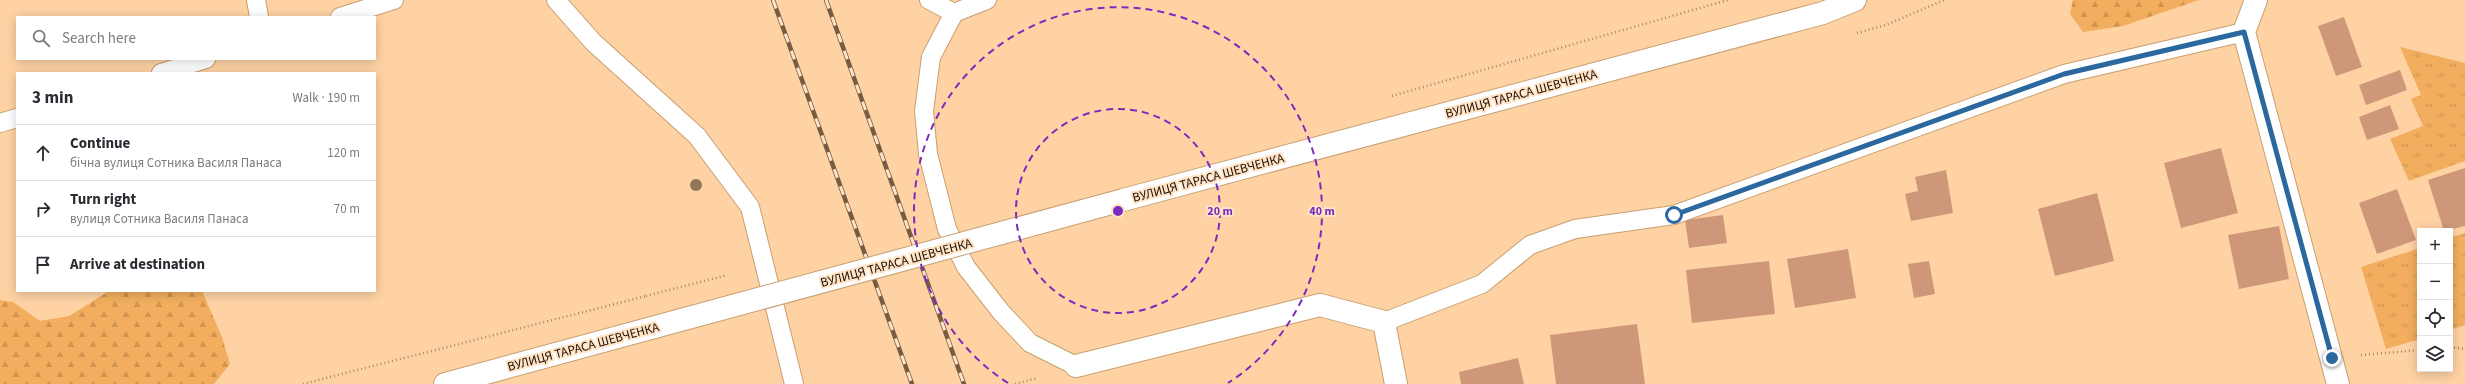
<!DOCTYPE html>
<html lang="en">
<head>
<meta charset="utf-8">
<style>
	:root { --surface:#fff; --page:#f2f2f3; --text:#2b2b33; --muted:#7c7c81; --line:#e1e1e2 }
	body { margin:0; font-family:"Source Sans 3",sans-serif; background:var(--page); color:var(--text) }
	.controls { position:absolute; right:12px; bottom:12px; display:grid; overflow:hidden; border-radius:0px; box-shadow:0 2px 10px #0003 }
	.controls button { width:36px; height:36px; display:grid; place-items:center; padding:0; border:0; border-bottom:1px solid var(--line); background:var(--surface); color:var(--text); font:20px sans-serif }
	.stop { position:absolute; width:12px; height:12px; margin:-9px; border:3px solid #2b689f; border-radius:50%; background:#fff }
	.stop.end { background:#2b689f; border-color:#fff; box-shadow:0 1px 4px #0008 }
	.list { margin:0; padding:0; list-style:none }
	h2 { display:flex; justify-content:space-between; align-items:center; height:52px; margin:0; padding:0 16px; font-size:17px }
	h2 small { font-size:13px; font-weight:400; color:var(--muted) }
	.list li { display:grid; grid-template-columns:26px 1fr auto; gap:12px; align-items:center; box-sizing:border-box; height:56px; padding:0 16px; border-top:1px solid var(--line) }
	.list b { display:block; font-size:15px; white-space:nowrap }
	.list p { margin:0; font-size:13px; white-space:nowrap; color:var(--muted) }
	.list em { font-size:13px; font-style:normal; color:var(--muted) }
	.icon { flex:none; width:22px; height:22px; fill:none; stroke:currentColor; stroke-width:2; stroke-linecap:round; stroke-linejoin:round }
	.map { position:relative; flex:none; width:2465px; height:384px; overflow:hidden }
	.search { position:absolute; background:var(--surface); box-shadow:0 2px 10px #0003; left:16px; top:16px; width:360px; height:44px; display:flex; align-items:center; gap:10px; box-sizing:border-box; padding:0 14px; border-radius:0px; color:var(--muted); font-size:15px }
	.panel { position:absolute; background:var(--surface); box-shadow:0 2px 10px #0003; left:16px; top:72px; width:360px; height:220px; border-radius:0px }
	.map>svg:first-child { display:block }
</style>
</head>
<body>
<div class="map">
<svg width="2465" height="384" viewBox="0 0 2465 384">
	<defs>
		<pattern id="grass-tufts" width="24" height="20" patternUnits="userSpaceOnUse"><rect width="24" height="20" fill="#f2ae5e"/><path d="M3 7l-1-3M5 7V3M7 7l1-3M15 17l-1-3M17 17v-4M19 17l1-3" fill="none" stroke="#cf9450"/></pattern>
		<pattern id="forest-firs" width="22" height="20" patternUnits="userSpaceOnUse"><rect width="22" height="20" fill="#f2ae5e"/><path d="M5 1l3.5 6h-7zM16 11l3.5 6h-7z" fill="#cf9450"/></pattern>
	</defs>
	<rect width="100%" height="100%" fill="#fed2a3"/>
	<path fill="url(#grass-tufts)" d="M2400,47L2465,63V161L2409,181L2390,139L2423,126L2411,99L2421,95Z
		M2465,233V325L2450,330V238Z
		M2420,248V339L2386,349L2361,267Z"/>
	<path fill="url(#forest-firs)" d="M2073,0H2199L2123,26L2083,32L2070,14Z
		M109,291H202L222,337L230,364L214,384H0V300L13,302L40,321L69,316Z"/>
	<path fill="#cf977a" d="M2344,17L2362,67L2336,76L2318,26Z
		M2400,70L2407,90L2366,105L2359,85Z
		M2390,105L2399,129L2367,140L2359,117Z
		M2221,148L2238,213L2181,228L2164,163Z
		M2465,168V226L2444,231L2428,180Z
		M1946,170L1953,213L1911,221L1905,194L1918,191L1915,177Z
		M2397,189L2416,240L2377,254L2359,203Z
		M2097,193L2114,261L2055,276L2038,209Z
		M1723,215L1727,243L1689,248L1685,220Z
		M2279,226L2289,279L2239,289L2228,235Z
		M1848,249L1856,298L1795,308L1787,259Z
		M1769,261L1775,314L1692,323L1686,270Z
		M1929,261L1935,294L1914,298L1908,264Z
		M1637,324L1645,384H1556L1550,335Z
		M1518,358L1524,384H1461L1459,372Z"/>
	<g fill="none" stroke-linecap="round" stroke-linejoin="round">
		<defs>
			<path id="lane" d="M256,0L259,17
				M556,0L593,42L697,136L750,207L794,384
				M929,0L954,13
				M987,0L954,13L931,57L924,111L928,154L947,229L966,267L1001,312L1030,343L1076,366
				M340,17L394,0
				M161,73L206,59
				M0,123L17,118
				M1384,322L1482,284L1530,245L1575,229L1674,215L2064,74L2244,32"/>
			<path id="street" d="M2256,0L2244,32L2338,384
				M1076,366L1320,305L1384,322L1396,384"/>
			<path id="primary" d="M1123,200L1823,13L1855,0
				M445,384L655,327"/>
		</defs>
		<use href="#lane" stroke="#c99f71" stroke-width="20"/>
		<use href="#street" stroke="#c99f71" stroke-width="24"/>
		<use href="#primary" stroke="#c99f71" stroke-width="24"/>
		<path stroke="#a98866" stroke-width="2.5" stroke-dasharray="1 3" stroke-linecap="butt" d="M1857,33L1886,25L1944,0
			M1392,96L1728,0
			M2450,347L2465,349
			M2361,355L2420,350
			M303,384L646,296
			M1015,384L1037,378"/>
		<use href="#lane" stroke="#fff" stroke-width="18"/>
		<use href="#street" stroke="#fff" stroke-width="22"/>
		<use href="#primary" stroke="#fff" stroke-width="22"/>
		<defs>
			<path id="rail" d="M773,0L912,384
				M826,0L964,384"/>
		</defs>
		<use href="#rail" stroke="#775c41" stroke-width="4.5"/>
		<use href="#rail" stroke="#fee3c7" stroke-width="3" stroke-dasharray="9" stroke-linecap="butt"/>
		<defs>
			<path id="primary-bridge" d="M655,327L1123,200"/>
		</defs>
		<use href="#primary-bridge" stroke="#c99f71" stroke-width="24" stroke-linecap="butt"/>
		<path stroke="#a98866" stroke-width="2.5" stroke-dasharray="1 3" stroke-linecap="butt" d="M646,296L727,275"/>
		<use href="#primary-bridge" stroke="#fff" stroke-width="22"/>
	</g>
	<circle fill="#937657" cx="696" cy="185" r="6"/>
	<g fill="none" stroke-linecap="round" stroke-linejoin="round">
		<path stroke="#2b689f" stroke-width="5" d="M1674,215L2064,74L2244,32L2332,358"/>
	</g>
	<g fill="none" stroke="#7b2cbf" stroke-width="2" stroke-dasharray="7 5">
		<circle cx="1118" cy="211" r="102"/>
		<path d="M1008 383A204 204 0 1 1 1228 383"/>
	</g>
	<g text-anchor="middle" stroke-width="4" stroke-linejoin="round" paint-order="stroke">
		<g font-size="13" fill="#1d0e00" stroke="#fee3c7">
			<text transform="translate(1521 93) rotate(-15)" y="5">ВУЛИЦЯ ТАРАСА ШЕВЧЕНКА</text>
			<text transform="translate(1208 177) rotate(-15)" y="5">ВУЛИЦЯ ТАРАСА ШЕВЧЕНКА</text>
			<text transform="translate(896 262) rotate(-15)" y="5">ВУЛИЦЯ ТАРАСА ШЕВЧЕНКА</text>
			<text transform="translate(583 346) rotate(-15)" y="5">ВУЛИЦЯ ТАРАСА ШЕВЧЕНКА</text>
		</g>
	</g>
	<circle cx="1118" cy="211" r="6" fill="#7b2cbf" stroke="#fee3c7" stroke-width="2"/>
	<g font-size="12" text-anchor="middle" font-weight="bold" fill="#7b2cbf" stroke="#fee3c7" stroke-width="4" stroke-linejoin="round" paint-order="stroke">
		<text x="1220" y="215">20 m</text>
		<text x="1322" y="215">40 m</text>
	</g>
</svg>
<div class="controls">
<button>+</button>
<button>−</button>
<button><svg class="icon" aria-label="locate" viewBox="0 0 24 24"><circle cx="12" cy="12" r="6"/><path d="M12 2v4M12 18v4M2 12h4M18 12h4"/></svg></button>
<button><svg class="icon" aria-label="layers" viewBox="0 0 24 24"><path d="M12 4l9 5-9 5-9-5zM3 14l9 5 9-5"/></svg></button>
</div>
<div class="stop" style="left:1674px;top:215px"></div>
<div class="stop end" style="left:2332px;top:358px"></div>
<div class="search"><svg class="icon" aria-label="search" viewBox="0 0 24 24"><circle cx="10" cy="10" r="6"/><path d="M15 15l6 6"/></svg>Search here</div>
<section class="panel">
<h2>3 min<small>Walk · 190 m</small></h2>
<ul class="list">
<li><svg class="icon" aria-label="ahead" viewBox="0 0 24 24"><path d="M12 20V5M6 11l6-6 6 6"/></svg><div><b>Continue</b><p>бічна вулиця Сотника Василя Панаса</p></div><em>120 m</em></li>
<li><svg class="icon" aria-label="right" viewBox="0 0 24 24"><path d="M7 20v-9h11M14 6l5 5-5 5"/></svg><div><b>Turn right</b><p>вулиця Сотника Василя Панаса</p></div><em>70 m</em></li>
<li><svg class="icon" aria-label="arrive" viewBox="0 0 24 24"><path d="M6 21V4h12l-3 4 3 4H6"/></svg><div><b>Arrive at destination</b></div></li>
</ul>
</section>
</div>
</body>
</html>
